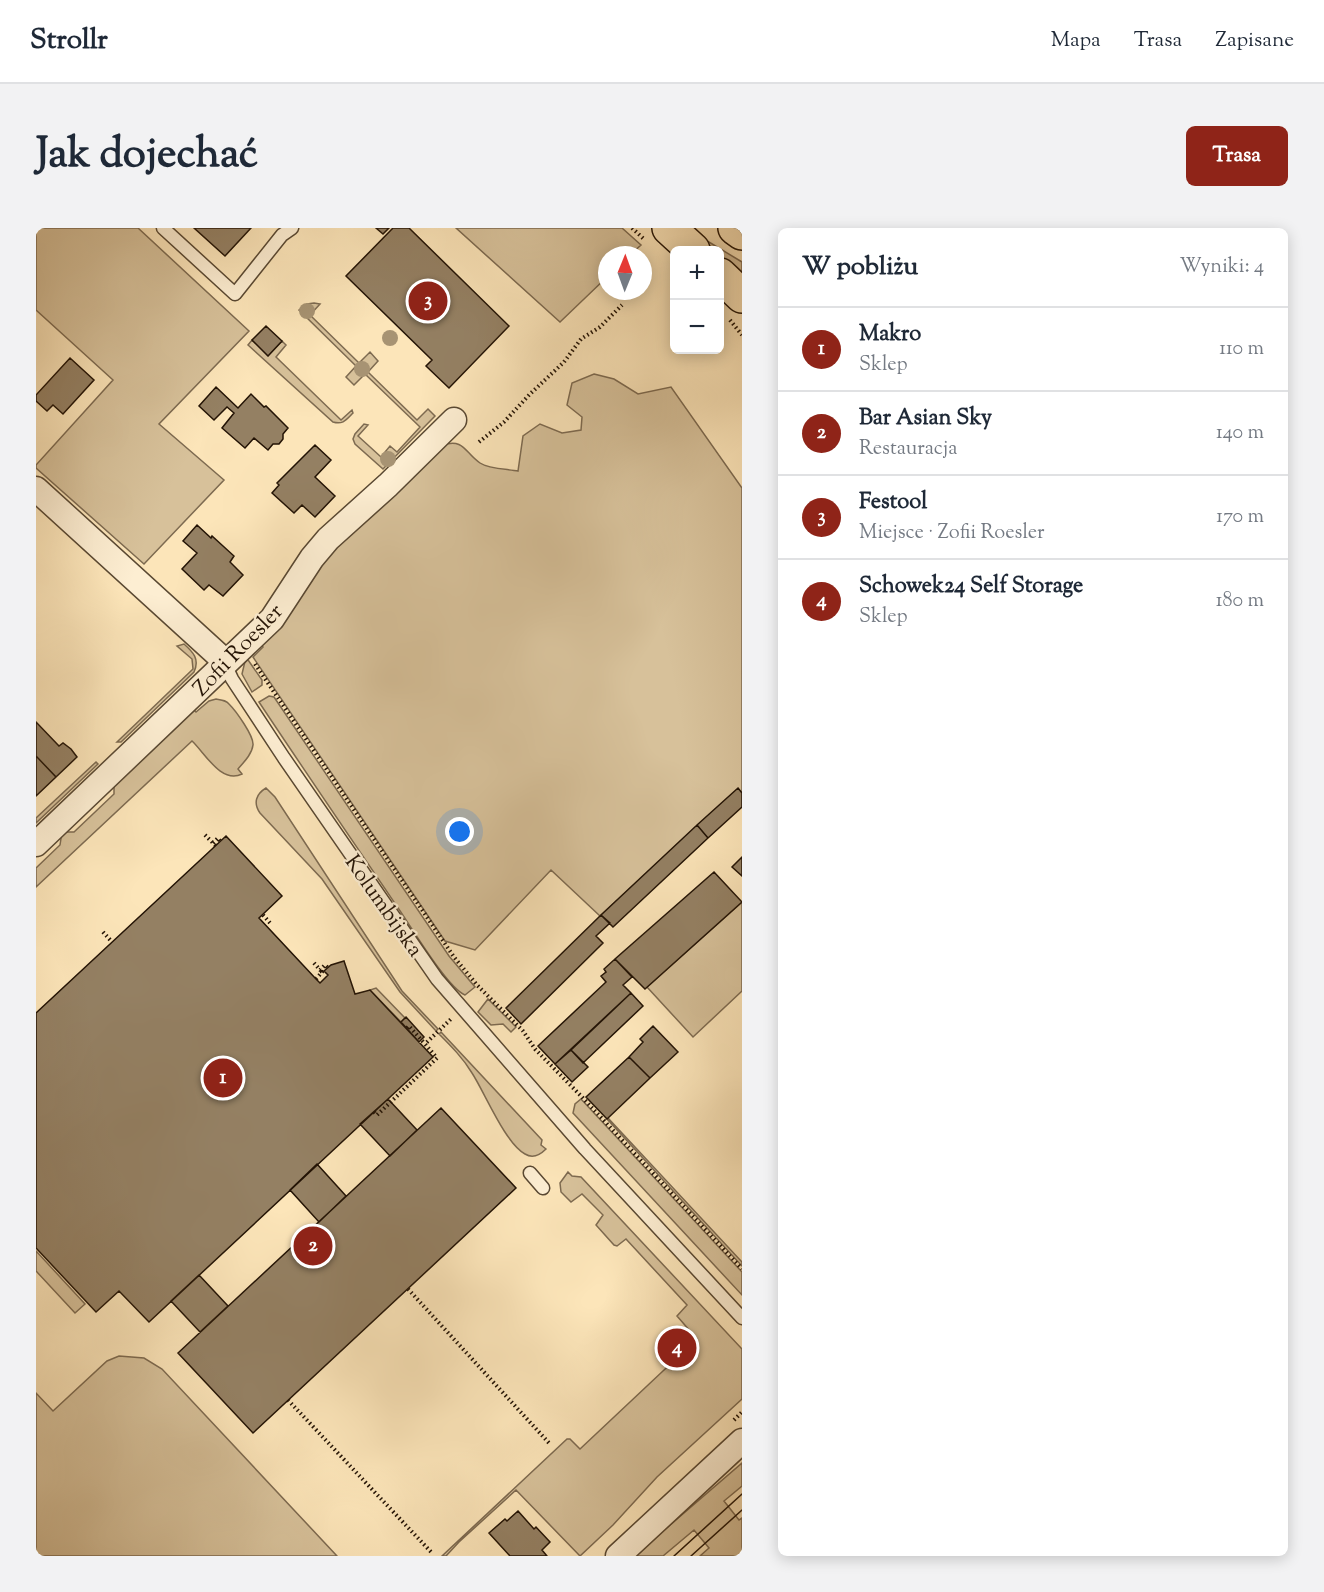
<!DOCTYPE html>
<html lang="pl">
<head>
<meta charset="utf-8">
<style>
	:root { --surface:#fff; --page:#f2f2f3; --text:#1f2937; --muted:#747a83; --line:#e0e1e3; --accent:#8f2418 }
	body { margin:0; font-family:"Sorts Mill Goudy",serif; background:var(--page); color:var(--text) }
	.controls { position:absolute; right:18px; top:18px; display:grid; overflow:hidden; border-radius:9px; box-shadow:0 3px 15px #0003 }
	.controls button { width:54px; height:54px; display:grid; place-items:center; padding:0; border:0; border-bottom:2px solid var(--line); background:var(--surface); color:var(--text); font:30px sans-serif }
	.compass { position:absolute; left:562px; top:18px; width:54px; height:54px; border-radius:50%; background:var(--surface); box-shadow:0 3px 15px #0003; rotate:1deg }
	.you { position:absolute; left:424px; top:604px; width:21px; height:21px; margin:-15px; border:4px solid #fff; border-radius:50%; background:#1a73e8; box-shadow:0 0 0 9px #1a73e833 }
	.badge { display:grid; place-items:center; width:39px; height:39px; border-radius:50%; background:var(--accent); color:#fff; font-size:20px; font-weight:700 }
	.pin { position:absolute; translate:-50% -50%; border:3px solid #fff; box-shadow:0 2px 6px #0006 }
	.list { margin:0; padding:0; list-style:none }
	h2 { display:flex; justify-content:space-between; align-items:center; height:78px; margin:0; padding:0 24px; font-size:26px }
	h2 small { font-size:20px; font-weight:400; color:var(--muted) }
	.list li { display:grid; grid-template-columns:39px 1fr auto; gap:18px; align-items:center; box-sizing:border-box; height:84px; padding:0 24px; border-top:2px solid var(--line) }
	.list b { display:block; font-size:22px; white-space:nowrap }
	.list p { margin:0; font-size:20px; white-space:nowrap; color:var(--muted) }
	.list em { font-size:20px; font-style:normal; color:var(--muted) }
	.map { position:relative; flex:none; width:706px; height:1328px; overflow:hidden; border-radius:9px }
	header { display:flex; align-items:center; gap:36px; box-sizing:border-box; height:84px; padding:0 30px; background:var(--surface); border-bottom:2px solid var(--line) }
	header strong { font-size:28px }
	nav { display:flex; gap:33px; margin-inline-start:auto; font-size:21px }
	.intro { display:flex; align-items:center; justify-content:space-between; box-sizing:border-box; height:144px; padding:0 36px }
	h1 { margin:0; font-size:42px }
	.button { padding:15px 27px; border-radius:9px; background:var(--accent); color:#fff; font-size:21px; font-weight:700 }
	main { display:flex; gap:36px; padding:0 36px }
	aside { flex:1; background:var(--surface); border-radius:9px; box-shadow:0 3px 15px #0003 }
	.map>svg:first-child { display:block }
</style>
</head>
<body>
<header>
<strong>Strollr</strong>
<nav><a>Mapa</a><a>Trasa</a><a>Zapisane</a></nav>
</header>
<div class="intro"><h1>Jak dojechać</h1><a class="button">Trasa</a></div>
<main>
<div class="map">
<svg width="706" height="1328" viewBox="0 0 706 1328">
	<rect width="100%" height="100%" fill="#fce5b9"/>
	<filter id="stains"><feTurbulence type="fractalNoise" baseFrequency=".00333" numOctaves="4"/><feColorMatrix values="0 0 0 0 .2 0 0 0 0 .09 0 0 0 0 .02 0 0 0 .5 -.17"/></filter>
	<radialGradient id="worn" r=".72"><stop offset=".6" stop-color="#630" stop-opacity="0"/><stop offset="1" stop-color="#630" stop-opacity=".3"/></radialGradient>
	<path fill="#d7c19a" stroke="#7d6a50" stroke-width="1.5" d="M0,0H102L213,103L123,196L188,252L108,336L0,240V237L77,152L0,82Z
		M420,0H586L605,17L594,27H571V49L524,94Z
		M663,8L706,34V50L684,28V22H678Z
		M278,75L284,76L274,87L323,135L334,124L342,133L332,144L381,192L392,181L399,188L347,241L319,216L317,211L319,206L328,196L332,197L322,208L345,229L354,218L361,224L384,199L329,146L318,157L310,149L320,138L263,82L271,76Z
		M216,112L232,128L246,113L250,117L240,129L305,192L316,182L317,185C310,192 307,197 297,194L212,117Z
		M558,146L578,151L602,166L635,159L706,260V565L702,561L564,688L515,642L439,722L409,713L217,429L227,419L224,416L288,331L407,217C428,210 429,225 444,235C453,241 471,241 482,243L487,208L504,196L526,205L545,202L546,189L531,177L536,155Z
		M148,416C157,424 164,431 158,444L85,514H81L157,441L156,431L141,418Z
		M210,429L226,452V457L216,464L206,446Z
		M233,468L238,469L413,728L439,759L429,767C411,760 373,695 360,677C314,609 268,542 223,474Z
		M180,471C186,472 190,472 193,476C200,483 218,508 217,517C216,526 208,534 202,541L206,546C185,556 169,525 156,513L0,659V640L24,617L26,604H38L78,566V554L156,480L160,484L173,473Z
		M60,534L62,536L0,595V590Z
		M230,560L239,569L366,763L402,801L400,803L364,764L286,651L224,585C217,575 220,566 230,560Z
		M706,674V763L657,809L611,759Z
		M340,760L369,790L365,794L334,762Z
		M452,771L480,799L475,804L467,796L455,797L442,784Z
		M405,804L506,912L505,917L510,921C504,927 497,931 489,926C469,915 449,865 436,845C427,830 415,818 403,806Z
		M545,871L706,1044V1067L537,885L539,876Z
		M572,890L706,1034V1038L571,891Z
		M532,944L536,948L545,949L706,1121V1171L621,1249L577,1297L544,1328L480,1262L423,1314L410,1328H406L531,1211H534L544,1221L661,1111L641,1088L651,1077L590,1011L581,1018L578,1017L560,997L567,987L546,966L535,974L525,964L524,955Z
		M0,1023L49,1076L39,1085L0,1043Z
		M83,1128L108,1130L126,1141L301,1328H4L0,1325V1165L17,1183L71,1133Z
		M706,1235V1258L688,1273L703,1292L706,1290V1328H664L673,1320L658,1302L627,1328H598Z"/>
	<path fill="#948063" stroke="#231305" stroke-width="1.5" d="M158,0H215L189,28Z
		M340,0H353L347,6Z
		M357,0H373L473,98L413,160L390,138L396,132L310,48Z
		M230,98L246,113L232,128L216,112Z
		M34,130L58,152L27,186L17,177L11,183L0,173V167Z
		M180,159L202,180L215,166L228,179L230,178L252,200L247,206V211L243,216H237L232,222L218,210L209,220L186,200L198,185L191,179L178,192L163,178Z
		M279,217L295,232L279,249L299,268L279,289L266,277L258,285L236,265L243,257L241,255Z
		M161,297L175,310L176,308L198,328L194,334L207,347L187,368L173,357L168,362L146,341L161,325L147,313Z
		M0,494L23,518L27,515L35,521L41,529L20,549L0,528Z
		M0,528L20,549L0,568Z
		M702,560L706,565V579L672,610L661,597Z
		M661,597L672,610L577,699L565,687Z
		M190,608L246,668L223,690L280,751L284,755L292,747L288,743L295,737L308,733L319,766L334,762L397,829L113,1094L83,1063L60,1084L0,1020V785Z
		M706,629V648L696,639Z
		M678,644L706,674L609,761L579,731Z
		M565,687L574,695L560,708L567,715L485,796L470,780Z
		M579,731L596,749L587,757L595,765L519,836L502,818L570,754L565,748L570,744L568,741Z
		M595,765L607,778L547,835L535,822Z
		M370,789L388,809L383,814L365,794Z
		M617,798L642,824L614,850L593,829L607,814L604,811Z
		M535,822L552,839L536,854L519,836Z
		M593,829L614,850L571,891L550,869Z
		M352,871L381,902L354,928L324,896Z
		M405,880L480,960L217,1205L142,1125Z
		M281,936L310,968L283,994L254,962Z
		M274,1003L292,1021L280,1033L262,1014Z
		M163,1047L192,1078L164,1104L135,1073Z
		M649,1103L658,1113L635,1135L626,1125Z
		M482,1283L498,1301L500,1299L514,1314L506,1322L511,1328H474L453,1305L469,1291L471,1293Z"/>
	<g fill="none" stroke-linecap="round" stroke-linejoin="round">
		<defs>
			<path id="lane" d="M127,0L199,66L246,7L256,0
				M189,436L196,451L248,530L401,751L549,921L706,1090
				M494,945L507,960"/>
			<path id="street" d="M0,261L181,426L189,436
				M0,616L236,391L276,330L292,311L352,257L418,192
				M582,1328L706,1213"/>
			<path id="highway" d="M633,0L657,22
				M699,0L706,5
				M684,47L706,68"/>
		</defs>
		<use href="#lane" stroke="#594832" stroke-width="15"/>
		<use href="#street" stroke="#594832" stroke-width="27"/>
		<use href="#highway" stroke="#231305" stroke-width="36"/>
		<path stroke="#231305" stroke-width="4" stroke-dasharray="1.5 3" stroke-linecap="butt" d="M596,0L609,12
			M694,92L706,107
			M443,214L468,194L494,166L528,134L545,111L564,99L586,77
			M219,436L418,729L441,757L487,803L499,821L546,869L706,1041
			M169,607L180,618
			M177,615L182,610L184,613
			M227,687L234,695
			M67,704L76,714
			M278,735L284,742L289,737L292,740
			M280,751L286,744L284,742
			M371,800L373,798L389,816
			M338,884L341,887L401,830L389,816L416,790
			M372,1061L513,1215
			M252,1172L396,1325
			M698,1192L706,1184"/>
		<use href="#lane" stroke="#fdeed2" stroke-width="12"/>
		<use href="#street" stroke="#fdeed2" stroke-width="24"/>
		<use href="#highway" stroke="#fce5b9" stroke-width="33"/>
		<path stroke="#231305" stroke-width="1.5" d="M638,1328L706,1266
			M655,1328L706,1282"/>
	</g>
	<g fill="#a79373">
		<circle cx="271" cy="83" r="8"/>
		<circle cx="354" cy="110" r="8"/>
		<circle cx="326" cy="141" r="8"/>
		<circle cx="352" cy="231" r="8"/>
	</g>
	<g text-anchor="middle" stroke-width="4.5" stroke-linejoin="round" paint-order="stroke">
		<g font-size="22" fill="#231305" stroke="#fdeed2">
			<text transform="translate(201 421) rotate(-46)" y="8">Zofii Roesler</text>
			<text transform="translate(349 677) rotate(55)" y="8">Kolumbijska</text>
		</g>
	</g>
	<rect width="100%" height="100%" filter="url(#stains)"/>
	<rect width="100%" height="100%" fill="url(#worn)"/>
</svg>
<div class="controls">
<button>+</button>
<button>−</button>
</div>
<svg class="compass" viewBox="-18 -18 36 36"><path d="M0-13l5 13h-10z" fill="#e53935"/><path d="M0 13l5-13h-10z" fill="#747a83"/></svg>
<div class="you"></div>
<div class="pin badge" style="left:187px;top:850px">1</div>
<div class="pin badge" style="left:277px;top:1018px">2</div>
<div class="pin badge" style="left:392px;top:73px">3</div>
<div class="pin badge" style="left:641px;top:1120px">4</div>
</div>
<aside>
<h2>W pobliżu<small>Wyniki: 4</small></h2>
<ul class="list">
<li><span class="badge">1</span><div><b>Makro</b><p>Sklep</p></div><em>110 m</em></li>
<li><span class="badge">2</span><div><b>Bar Asian Sky</b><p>Restauracja</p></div><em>140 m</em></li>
<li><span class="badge">3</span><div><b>Festool</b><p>Miejsce · Zofii Roesler</p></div><em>170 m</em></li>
<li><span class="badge">4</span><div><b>Schowek24 Self Storage</b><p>Sklep</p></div><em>180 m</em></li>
</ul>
</aside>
</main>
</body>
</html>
